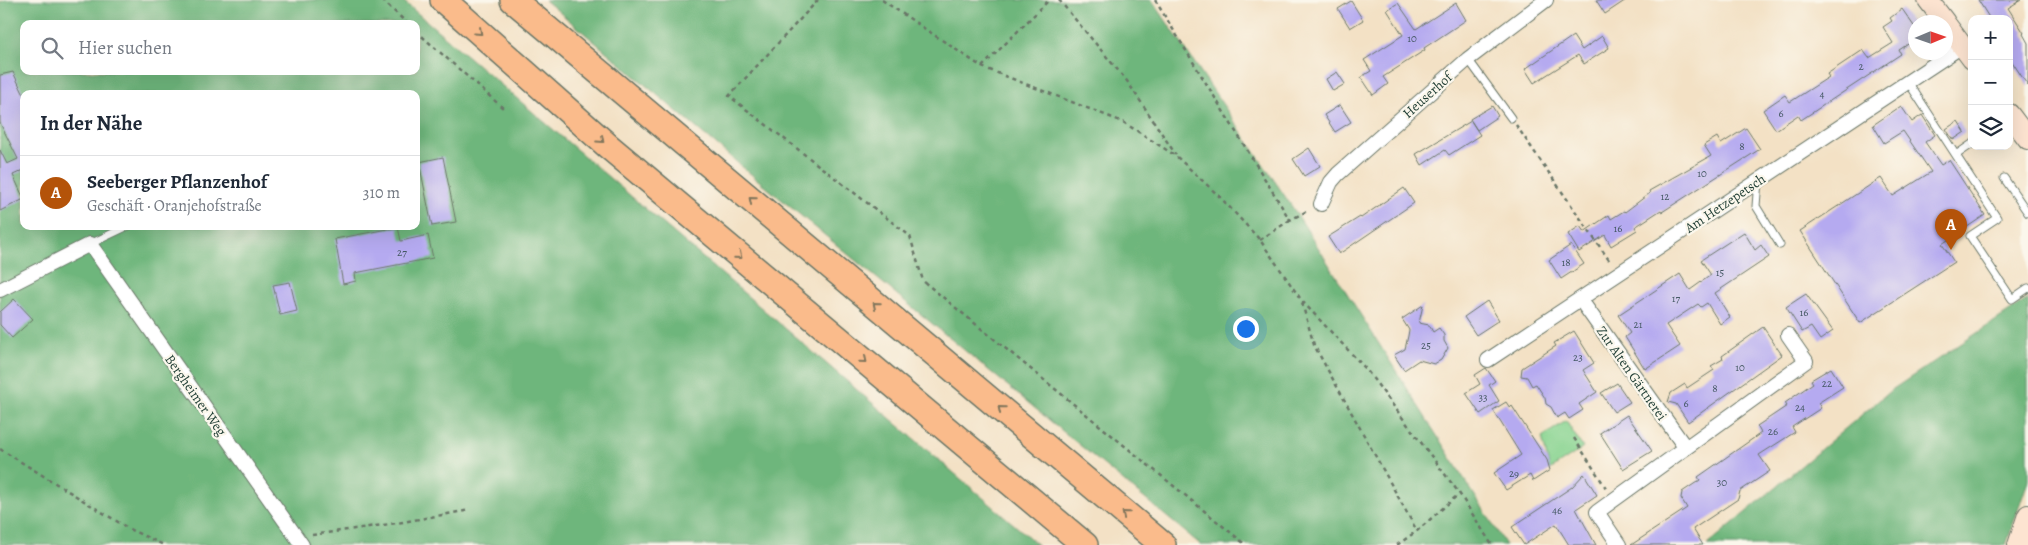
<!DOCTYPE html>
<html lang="de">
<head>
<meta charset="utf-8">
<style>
	:root { --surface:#fff; --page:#f2f2f3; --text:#1f2937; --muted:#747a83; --line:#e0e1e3; --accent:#b45309 }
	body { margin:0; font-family:Alegreya,serif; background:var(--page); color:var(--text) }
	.controls { position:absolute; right:15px; top:15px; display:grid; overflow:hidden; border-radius:10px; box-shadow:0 5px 20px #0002 }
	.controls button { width:45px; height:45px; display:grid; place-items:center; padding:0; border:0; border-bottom:1px solid var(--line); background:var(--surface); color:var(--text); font:25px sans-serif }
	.compass { position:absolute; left:1908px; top:15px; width:45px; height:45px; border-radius:50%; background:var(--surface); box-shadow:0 5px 20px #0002; rotate:88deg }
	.you { position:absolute; left:1245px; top:328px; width:18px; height:18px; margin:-12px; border:4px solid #fff; border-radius:50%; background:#1a73e8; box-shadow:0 0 0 8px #1a73e833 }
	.badge { display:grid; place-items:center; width:32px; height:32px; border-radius:50%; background:var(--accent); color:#fff; font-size:16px; font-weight:700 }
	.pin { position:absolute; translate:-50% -41px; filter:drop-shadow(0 1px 2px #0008) }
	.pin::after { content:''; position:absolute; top:26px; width:18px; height:15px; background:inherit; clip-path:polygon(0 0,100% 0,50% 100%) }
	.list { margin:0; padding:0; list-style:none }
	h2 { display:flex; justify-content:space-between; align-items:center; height:65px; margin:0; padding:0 20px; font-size:21px }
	h2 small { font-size:16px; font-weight:400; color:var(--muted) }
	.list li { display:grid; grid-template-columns:32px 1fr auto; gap:15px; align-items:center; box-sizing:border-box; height:75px; padding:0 20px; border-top:1px solid var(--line) }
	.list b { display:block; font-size:19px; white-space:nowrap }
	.list p { margin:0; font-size:16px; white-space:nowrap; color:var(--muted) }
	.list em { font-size:16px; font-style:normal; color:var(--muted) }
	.icon { flex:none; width:28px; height:28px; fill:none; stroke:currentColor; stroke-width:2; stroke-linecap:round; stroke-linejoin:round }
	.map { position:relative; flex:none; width:2028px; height:545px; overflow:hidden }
	.search { position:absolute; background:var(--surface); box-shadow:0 5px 20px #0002; left:20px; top:20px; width:400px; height:55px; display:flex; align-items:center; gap:12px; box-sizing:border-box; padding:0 18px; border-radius:10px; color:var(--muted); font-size:19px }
	.panel { position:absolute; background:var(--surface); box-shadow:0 5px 20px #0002; left:20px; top:90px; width:400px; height:140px; border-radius:10px }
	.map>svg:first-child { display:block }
</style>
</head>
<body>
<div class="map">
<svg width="2028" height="545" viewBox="0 0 2028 545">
	<rect width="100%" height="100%" fill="#fbf7ec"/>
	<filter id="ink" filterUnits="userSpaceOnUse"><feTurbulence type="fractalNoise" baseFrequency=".02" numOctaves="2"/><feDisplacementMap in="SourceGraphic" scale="10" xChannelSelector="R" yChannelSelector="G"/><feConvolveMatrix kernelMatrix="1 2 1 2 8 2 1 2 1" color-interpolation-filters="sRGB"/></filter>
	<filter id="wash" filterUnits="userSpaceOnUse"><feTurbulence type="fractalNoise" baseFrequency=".0096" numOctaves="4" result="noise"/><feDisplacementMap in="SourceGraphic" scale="20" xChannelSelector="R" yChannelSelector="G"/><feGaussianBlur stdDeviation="1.12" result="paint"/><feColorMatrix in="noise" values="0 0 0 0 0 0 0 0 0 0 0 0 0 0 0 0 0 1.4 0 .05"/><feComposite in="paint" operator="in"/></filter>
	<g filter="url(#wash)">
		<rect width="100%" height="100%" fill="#f3e1c5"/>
		<path fill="#89d491" stroke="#548862" d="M1566,421L1583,448L1550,470L1542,437Z"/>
		<path fill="#6eb67b" stroke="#467a58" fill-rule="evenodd" d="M7,0H402L1038,545H0V2ZM24,24H416V71H24ZM24,94H416V226H24Z
			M545,0H1152L1297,214L1506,545H1201L765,186Z
			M2028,299V481L2006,545H1707L1890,391Z"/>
		<g id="blocks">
			<path fill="#b5aaf0" d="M1596,0H1626L1605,14Z
				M1978,0H2021L2008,8L2024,33L2023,34L2028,43V86L2009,57V19H1990Z
				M1351,1L1363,20L1350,28L1338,9Z
				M1398,3L1416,29L1456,3L1466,20L1424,48L1425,50L1383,77L1388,84L1373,95L1361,77L1371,71L1364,60L1403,35L1387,10Z
				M1902,9L1916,29V39L1899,50L1901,54L1801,120L1798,115L1776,130L1763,110L1785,95L1790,102L1829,77L1827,74L1863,50L1869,58L1893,43L1883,27L1892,21L1890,18Z
				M1573,36L1582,50L1602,36L1609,48L1584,64L1578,55L1534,83L1525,69Z
				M13,72L24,95V170L13,175L24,199L0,211V150L7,164L18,159L0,123V75Z
				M1337,72L1345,84L1333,91L1326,79Z
				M1340,105L1351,122L1335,132L1324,115Z
				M1492,106L1498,116L1477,130L1470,119Z
				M1901,106L1912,122L1922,115L1935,135L1925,142L1941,165L1949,160L1985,215L1942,244L1954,262L1860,323L1800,231L1881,178L1893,196L1931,172L1903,131L1884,143L1873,125Z
				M1471,121L1480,135L1449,155L1445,150L1422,165L1416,154Z
				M1958,121L1965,132L1953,140L1946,129Z
				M1746,128L1760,149L1662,212L1661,210L1635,227L1637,230L1611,246L1605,235L1579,252L1568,234L1580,226L1584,232L1609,215L1611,219L1624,211L1625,212L1650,193L1649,191L1711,156L1704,145L1717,137L1721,144Z
				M1309,148L1320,166L1304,176L1293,159Z
				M443,157L456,222L432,226L419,162Z
				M1404,188L1414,203L1339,254L1328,237L1360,217L1361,218Z
				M398,227L401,241L428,235L433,258L355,273L356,281L343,284L335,239Z
				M1744,232L1755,250L1761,245L1769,257L1715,293L1730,317L1720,324L1707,303L1701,307L1698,304L1666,325L1680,346L1645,369L1625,337L1630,333L1618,315L1680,274L1690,290L1711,275L1701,260Z
				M1571,245L1584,264L1561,279L1549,260Z
				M290,282L297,311L280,315L273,285Z
				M1806,294L1833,331L1820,340L1811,327L1802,332L1786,307Z
				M14,299L33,319L12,338L0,325V312Z
				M1487,301L1499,320L1476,335L1464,317Z
				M1423,305L1419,323L1429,325L1433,332L1439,328L1444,335V341L1448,348L1441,360L1434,364L1419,360L1404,370L1394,355L1405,349L1408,336L1409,330L1402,319Z
				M1763,327L1782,355L1688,422L1676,404L1668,402L1671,393L1685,384L1687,388L1714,370L1711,366L1723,359L1722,356Z
				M1574,331L1594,363L1583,370L1597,392L1579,404L1583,410L1569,419L1565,413L1557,418L1551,407L1546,404L1545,398L1536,384L1532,386L1527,377L1521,376L1522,368L1556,346L1554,343Z
				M1486,368L1495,381L1489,385L1499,401L1480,414L1466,393L1480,384L1475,375Z
				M1831,368L1843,387L1818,403L1821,408L1792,427L1795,432L1759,455L1770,471L1740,491L1738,499L1693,529L1703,545H1631L1687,508L1681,498L1682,492L1700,480L1698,477L1761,433L1757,426L1787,406L1785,403L1813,383L1811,380Z
				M1617,383L1630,402L1614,412L1601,393Z
				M1506,402L1510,408L1512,406L1547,460L1550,470L1533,481L1530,475L1506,490L1494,473L1521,455L1493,410Z
				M1627,415L1652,451L1623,469L1600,433Z
				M1584,474L1597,495L1576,509L1596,545H1569L1556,524L1524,545L1512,527L1572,487Z"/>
		</g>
	</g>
	<g filter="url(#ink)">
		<use href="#blocks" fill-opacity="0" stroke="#697667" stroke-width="1"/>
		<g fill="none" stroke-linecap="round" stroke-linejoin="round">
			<defs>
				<path id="lane" d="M1468,59L1511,118
					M1908,82L1997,218L1970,236L2012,299L2028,288
					M1956,155L1972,144
					M2004,178L2028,213
					M1758,181L1756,206L1780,245
					M90,244L128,226"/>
				<path id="street" d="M1321,204L1331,182L1338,174L1468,59L1546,0
					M0,290L90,244L302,545
					M1580,299L1685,447
					M1488,360L1962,46
					M1619,545L1597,512L1806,361L1788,335"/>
				<path id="secondary" d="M1928,0L1945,22
					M1946,24L1972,59
					M2009,114L2028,139
					M2018,545L2028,515"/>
				<path id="highway" d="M443,0L608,146L1085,545
					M513,0L1163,545"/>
			</defs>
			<use href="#lane" stroke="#697667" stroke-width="9"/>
			<use href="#street" stroke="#697667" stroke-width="16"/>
			<use href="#secondary" stroke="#697667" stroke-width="22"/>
			<use href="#highway" stroke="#697667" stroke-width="28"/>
			<path stroke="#697667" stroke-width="2.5" stroke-dasharray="4 4" stroke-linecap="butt" d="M382,0L408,24
				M818,0L729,96L910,236L923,281L1246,545
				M882,0L982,67L1123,122L1176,156L1220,197L1260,240L1302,301L1365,368L1459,493L1492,545
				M1059,0L1127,81L1176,155
				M1155,0L1290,220L1309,210
				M416,31L503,108
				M982,67L1049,0
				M1516,125L1611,263
				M1260,240L1290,220
				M1302,303L1314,345L1417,531
				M1574,438L1606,488
				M0,449L131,530L164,545
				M312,535L397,523L470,510
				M1397,545L1417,531L1459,494"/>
			<use href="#lane" stroke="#fff" stroke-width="7"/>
			<use href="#street" stroke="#fff" stroke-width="14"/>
			<use href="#secondary" stroke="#fde4d1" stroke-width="20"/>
			<use href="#highway" stroke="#fabb8b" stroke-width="25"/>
		</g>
		<defs><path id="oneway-chevron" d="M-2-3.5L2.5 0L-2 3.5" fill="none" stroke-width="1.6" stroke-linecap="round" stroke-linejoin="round" transform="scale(1.25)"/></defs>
		<g stroke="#82765b">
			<use href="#oneway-chevron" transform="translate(479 32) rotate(42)"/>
			<use href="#oneway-chevron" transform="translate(601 140) rotate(42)"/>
			<use href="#oneway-chevron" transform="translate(752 200) rotate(-140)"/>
			<use href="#oneway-chevron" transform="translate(739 256) rotate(40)"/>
			<use href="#oneway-chevron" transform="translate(876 305) rotate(-140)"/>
			<use href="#oneway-chevron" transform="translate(864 360) rotate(40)"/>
			<use href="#oneway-chevron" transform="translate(1001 409) rotate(-140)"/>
			<use href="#oneway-chevron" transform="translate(1125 514) rotate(-140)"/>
		</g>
	</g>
	<g text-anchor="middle" stroke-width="4.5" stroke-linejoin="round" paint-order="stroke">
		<g font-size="11" fill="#445863">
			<text x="1412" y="42">10</text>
			<text x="1861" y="70">2</text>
			<text x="1822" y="98">4</text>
			<text x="1781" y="117">6</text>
			<text x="1742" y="150">8</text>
			<text x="1702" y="177">10</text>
			<text x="1665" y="200">12</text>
			<text x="1618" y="232">16</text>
			<text x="402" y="256">27</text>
			<text x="1566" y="266">18</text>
			<text x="1720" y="276">15</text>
			<text x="1676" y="302">17</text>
			<text x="1804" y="316">16</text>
			<text x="1638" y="328">21</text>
			<text x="1426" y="349">25</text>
			<text x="1578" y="361">23</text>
			<text x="1740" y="371">10</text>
			<text x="1827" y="387">22</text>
			<text x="1715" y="392">8</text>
			<text x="1483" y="401">33</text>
			<text x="1686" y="407">6</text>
			<text x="1800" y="411">24</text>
			<text x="1773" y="435">26</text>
			<text x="1514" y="477">29</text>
			<text x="1722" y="486">30</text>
			<text x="1557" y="514">46</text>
		</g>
		<g font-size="14" fill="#1f3d34" stroke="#fbf7ec">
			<text transform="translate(1427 95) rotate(-42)" y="5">Heuserhof</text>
			<text transform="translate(1725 203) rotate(-34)" y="5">Am Hetzepetsch</text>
			<text transform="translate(1632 373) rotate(55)" y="5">Zur Alten Gärtnerei</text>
			<text transform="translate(196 395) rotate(55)" y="5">Bergheimer Weg</text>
		</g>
	</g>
</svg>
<div class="controls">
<button>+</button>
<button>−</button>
<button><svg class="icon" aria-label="layers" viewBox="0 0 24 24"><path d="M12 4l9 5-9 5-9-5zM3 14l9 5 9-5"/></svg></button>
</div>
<svg class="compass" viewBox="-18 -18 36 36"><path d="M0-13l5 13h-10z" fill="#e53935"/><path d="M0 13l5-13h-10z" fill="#747a83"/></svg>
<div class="you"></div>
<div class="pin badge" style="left:1951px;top:250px">A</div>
<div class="search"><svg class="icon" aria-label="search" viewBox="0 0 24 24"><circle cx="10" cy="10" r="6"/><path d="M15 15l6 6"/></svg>Hier suchen</div>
<section class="panel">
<h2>In der Nähe<small></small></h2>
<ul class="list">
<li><span class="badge">A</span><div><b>Seeberger Pflanzenhof</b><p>Geschäft · Oranjehofstraße</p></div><em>310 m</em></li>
</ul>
</section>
</div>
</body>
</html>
